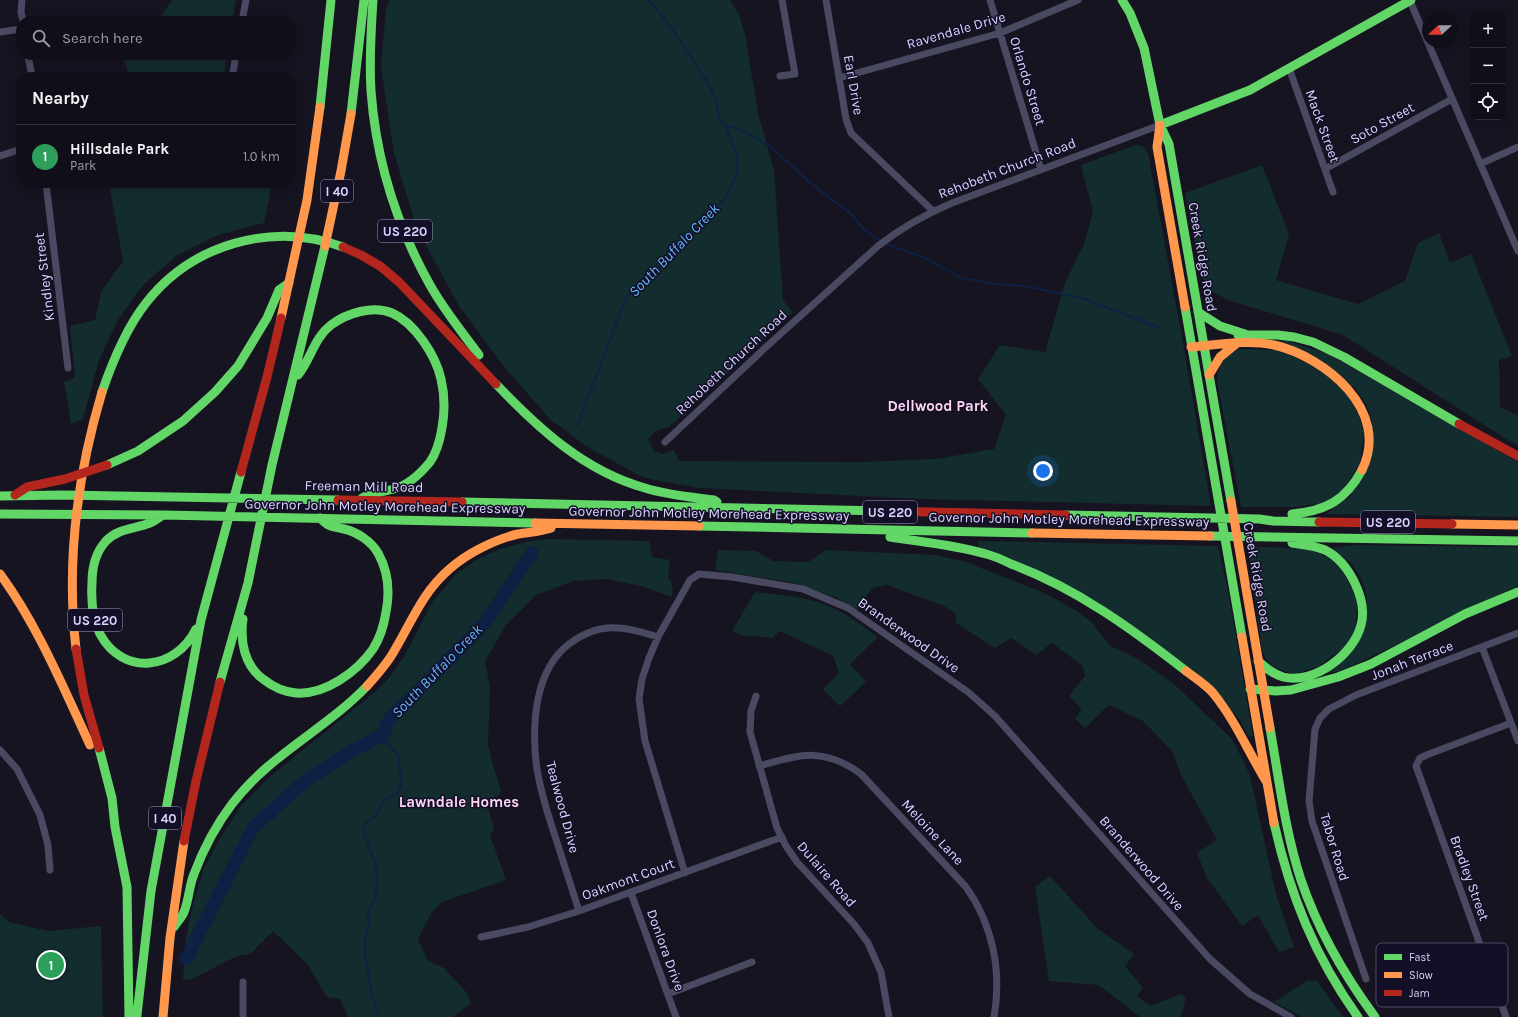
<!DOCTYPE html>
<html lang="en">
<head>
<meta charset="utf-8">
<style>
	:root { --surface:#100f19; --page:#1e1d26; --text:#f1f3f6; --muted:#9c9ca2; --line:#302f38; --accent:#7c3aed }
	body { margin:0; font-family:Karla,sans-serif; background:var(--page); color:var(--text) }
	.controls { position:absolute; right:12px; top:12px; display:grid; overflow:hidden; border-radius:8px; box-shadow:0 2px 10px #0003 }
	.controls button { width:36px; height:36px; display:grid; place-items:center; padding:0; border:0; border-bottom:1px solid var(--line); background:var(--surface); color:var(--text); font:20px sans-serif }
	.compass { position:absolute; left:1422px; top:12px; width:36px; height:36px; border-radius:50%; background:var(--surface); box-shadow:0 2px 10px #0003; rotate:248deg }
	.you { position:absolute; left:1043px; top:471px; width:14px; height:14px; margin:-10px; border:3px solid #fff; border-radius:50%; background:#1a73e8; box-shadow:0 0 0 6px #1a73e833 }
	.badge { display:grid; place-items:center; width:26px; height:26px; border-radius:50%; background:var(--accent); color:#fff; font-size:13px; font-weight:700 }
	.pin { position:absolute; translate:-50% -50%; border:2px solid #fff; box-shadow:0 1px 4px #0006 }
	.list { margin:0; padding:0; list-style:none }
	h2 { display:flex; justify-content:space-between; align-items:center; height:52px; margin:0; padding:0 16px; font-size:17px }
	h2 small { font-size:13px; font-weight:400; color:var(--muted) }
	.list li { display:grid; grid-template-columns:26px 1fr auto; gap:12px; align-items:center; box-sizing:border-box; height:64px; padding:0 16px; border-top:1px solid var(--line) }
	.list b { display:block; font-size:15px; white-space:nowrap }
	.list p { margin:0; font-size:13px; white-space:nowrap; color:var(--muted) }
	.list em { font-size:13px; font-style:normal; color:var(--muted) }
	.icon { flex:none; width:22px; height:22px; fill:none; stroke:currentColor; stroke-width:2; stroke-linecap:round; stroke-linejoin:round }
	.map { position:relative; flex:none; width:1518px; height:1017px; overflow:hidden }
	.search { position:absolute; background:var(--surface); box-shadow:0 2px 10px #0003; left:16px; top:16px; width:280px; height:44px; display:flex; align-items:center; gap:10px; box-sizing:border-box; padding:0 14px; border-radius:16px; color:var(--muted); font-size:15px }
	.panel { position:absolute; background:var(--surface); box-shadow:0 2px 10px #0003; left:16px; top:72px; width:280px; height:116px; border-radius:16px }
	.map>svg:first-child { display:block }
</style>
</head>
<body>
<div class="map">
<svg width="1518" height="1017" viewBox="0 0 1518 1017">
	<rect width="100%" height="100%" fill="#161421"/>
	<path fill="#132c2d" d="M172,0H236L232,21H157Z
		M390,0H730L739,14L745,35L758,113L774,170L783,300L793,312L669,427L655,431L648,440L654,451L664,454L674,449L679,461L862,462L936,459L994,449L1006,415L978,379L1000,345L1045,352L1065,283L1084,244L1093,212L1081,165L1136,145L1144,147L1148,153L1182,337L1211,506L920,499L700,488L655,480L640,476L586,446L550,419L505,368L459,306L417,229L394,153L381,67L386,7Z
		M122,55H227L224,77H130Z
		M1262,165L1289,234L1276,280L1358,304L1405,281L1418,243L1439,233L1450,263L1471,254L1512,356L1499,360L1500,407L1518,416V445L1511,442L1343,335L1231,301L1210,291L1201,275L1185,193Z
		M109,183H272L264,223L218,235L176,256L142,286L118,320L99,360L83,419L71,424L64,382L75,378L70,326L95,320L101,292L123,261Z
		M1276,340L1288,341L1328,354L1518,462V517L1326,514L1351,496L1372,423L1367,406L1355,388Z
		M1238,349L1274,350L1295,357L1312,365L1331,378L1348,395L1359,415L1364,432L1360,464L1340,494L1318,504L1296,507H1241L1217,380C1219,362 1224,358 1238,349Z
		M548,539L649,541L652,557L670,560L668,578C674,584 673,588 672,597L641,586L606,579L573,581L536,595L506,625L485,661L490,687L488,744L494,769L501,789L500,795L486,801L494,829L490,835L506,880L442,902L432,912L418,939L428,961L444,968L467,993L471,1003L453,1017H348L340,999L327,997L307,964L273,931L250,954L237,956L190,980L183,979L186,938L193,904L204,868L219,840L241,806L267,779L370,696L388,679L405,655L433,601L456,574L478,559L500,549L526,542Z
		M978,541L1218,546L1228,591L1253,736L1249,737L1239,719L1223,699L1097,602L978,548Z
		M1355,545L1518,547V586L1358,663L1336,672L1323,673L1334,667L1367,603L1365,588L1359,575L1351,563L1335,551L1334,547Z
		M1248,547H1269L1302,549L1320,553L1338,564L1357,596L1356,622L1351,636L1342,649L1318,667L1294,674L1273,667L1265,657L1262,650Z
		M718,550L756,551L773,561L808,562L826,550L936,555L966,562L1044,593L1077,611L1091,622L1110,646L1138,659L1173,683L1232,739L1250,775L1276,895L1294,947L1279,952L1258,915L1242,926L1207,878L1197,853L1217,840L1182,777L1172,751L1143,721L1109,705L1085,728L1075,719L1082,709L1069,696L1085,676L1083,666L1052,643L1036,655L1011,638L995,648L956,623L955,613L944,606L887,585L872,588L857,610L837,598L795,583L715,570Z
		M755,592C783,595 814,597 839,611C853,618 865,628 878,637L850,664L866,682L840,706L823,689L839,673L833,656L780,631L772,638L741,635L732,631Z
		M1050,876L1098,929L1134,954L1125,966L1143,988L1137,996L1150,1006L1181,994L1186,998L1181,1015L1180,1017H1140L1099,985L1049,981L1035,887Z
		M0,914L9,922L48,931L101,926L103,1017H0Z
		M1308,980L1317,981L1343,1017H1302L1274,1002Z"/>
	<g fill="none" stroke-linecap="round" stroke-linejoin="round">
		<path stroke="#0d2144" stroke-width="2" d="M725,125L746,132L771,147L814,186L851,214L865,230L880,241
			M884,243L927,259L961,278L995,284L1025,286L1082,298L1160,328
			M577,426L626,298L636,285L669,259L712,213L727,195L738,171L737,155L725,124L720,120L715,98L708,83L682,43L664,18L648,0
			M379,1017L371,991L365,955V940L369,925L368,913L375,898L378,879L376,866L363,831L365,824L376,815L385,800L397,794L402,783L398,755L385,741L384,734"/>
		<path stroke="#0d2144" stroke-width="13" d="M186,959L253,828L306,780L354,750L384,734L386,725L393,715L409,700L485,623L532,553"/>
		<path stroke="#4a4962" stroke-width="7" d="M22,0L21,12L23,21
			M826,0L846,119L851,133L933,211
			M990,0L1041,169
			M1410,1L1518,251
			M242,21L246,0
			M0,32L21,29
			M28,55L32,77
			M1289,68L1333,192
			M780,76L795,74L782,0
			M235,77L233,72L236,55
			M839,78L1000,33L1078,0
			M0,156L21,149
			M1480,164L1518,147
			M1325,169L1452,99
			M46,183L68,368
			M665,442L766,347L878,246C901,228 926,214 952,203L1160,125
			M1482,647L1518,741
			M756,696L751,711L750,732L777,828L786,846L797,862L854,924L868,943L881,972L889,1017
			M0,750L17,769L40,815L48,845L50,870
			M759,766C799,755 823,746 861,774L966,887C993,925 1002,972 994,1017
			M685,873L645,741L639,699L642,679L649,658L658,637L690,580L699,574L732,577L803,589L848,608L968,692L995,716L1210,959L1250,994L1291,1017
			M631,893L676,1017
			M579,911C571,886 563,861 555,836C547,812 539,787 536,762C532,722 535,670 569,644C599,621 624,626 658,637
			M481,937L528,927L579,911L782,837
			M1366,979L1312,821L1309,801L1315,729L1320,718L1329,709L1356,695L1518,633
			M243,982V1017
			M668,994L752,962
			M1506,1017L1416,766L1420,758L1429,754L1511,723"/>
		<path stroke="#63d668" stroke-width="9" d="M373,0C371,30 369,61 371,91C376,159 397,226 430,285C444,310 462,332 479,355
			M1122,0L1130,13L1144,48L1160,125L1169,144L1231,501
			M320,107L331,0
			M351,114L364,0
			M1160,125L1250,90L1411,0
			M1185,307L1242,637
			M1198,312L1220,326L1245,334
			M1238,335H1278L1294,337L1313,342L1344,357L1459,424
			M298,375C311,359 314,338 331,325C347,313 373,305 392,313C415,323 436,356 441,379C445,396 445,411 442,428C440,440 437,452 430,462C421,473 408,485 394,489C383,492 372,492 362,498
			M496,384C538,428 584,471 645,488C667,495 691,497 714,500L717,502
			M102,392C112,363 127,327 146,303C192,244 272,221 343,247
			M107,465L138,451L183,421L215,392L238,366L267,318L279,290L289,283
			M0,496L63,495L338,500
			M462,502L885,511
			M0,514L164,515L535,523
			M1292,514C1326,511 1346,500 1362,470
			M163,515C159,518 155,521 150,523C134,529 119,528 106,541C95,553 92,568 92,583C91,600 92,618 100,634C123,677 176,670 196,629
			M1066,515L1259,519L1273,521L1319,522
			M699,526L1032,533
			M1210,536L1518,541
			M890,537C922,542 955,545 986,554C994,556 1003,560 1011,564C1076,588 1132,629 1186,671
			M243,619C240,641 244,665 263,679C273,687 284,692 296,693C325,695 357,672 373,649C380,638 384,625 386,612C390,592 388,571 378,553C371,541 357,532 344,529C331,526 330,528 320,518
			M1258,661C1266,668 1273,674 1283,677C1314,685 1354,654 1361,625C1368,600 1349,562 1325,550C1315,546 1303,545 1292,543
			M220,682L248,583L272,465L325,246
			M1250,689L1276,691L1291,690L1338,677L1371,664L1465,614L1518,592
			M1270,728C1279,779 1285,831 1301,880C1318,930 1344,975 1375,1017
			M99,748L112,798L115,827L127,887L129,1017
			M1274,823C1290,895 1315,957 1358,1017
			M174,927C177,922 182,917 184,912C189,900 189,886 194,874C203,850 216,825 232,804C270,754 325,730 367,686
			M137,1015L151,891L201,620L241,472"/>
		<path stroke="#ff974d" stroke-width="9" d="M1160,125L1157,147L1185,307
			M325,246L341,171L351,114
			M281,318L307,200L320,107
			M1191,347C1218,345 1247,339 1274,345C1326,357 1391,411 1362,470
			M1209,375L1220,357L1236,344
			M1231,501L1270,728
			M535,523L699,526
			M1452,524L1518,525
			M1032,533L1210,536
			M0,574C38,626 63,687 90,745
			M1242,637L1274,823
			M76,649C66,562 77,476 102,392
			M1186,671C1195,678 1206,685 1213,693C1235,720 1248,751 1266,781
			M367,686C376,676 386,665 393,653C404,635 413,615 425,597C439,576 459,559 481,548C493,542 505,537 518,534C529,532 540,532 551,528
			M163,1017L170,938L184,841"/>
		<path stroke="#b3261e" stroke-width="9" d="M343,247L361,255L380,266L399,282L496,384
			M1459,424L1518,456
			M241,472L267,377L281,318
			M15,495L27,487L65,479L107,465
			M338,500L462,502
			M885,511L1066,515
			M1319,522L1452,524
			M76,649L84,695L99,748
			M184,841L196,781L220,682"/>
	</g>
	<g text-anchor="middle" stroke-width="3" stroke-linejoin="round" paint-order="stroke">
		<g fill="#130f26" stroke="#9e99be" stroke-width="1">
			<rect x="321" y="180" width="32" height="22" rx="3"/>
			<rect x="378" y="220" width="54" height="22" rx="3"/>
			<rect x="863" y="501" width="54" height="22" rx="3"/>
			<rect x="1361" y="511" width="54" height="22" rx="3"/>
			<rect x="68" y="609" width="54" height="22" rx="3"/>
			<rect x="149" y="807" width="32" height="22" rx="3"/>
		</g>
		<g font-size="13" font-weight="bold" fill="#d9d4ff">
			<text x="337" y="196">I 40</text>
			<text x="405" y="236">US 220</text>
			<text x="890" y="517">US 220</text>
			<text x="1388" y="527">US 220</text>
			<text x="95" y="625">US 220</text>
			<text x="165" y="823">I 40</text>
		</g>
		<g font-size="14" fill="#d9d4ff" stroke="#130f26">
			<text transform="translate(956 30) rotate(-16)" y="5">Ravendale Drive</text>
			<text transform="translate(1028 81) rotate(73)" y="5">Orlando Street</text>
			<text transform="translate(854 85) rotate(80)" y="5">Earl Drive</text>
			<text transform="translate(1382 123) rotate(-29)" y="5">Soto Street</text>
			<text transform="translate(1323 126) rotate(70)" y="5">Mack Street</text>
			<text transform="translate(1007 168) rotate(-21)" y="5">Rehobeth Church Road</text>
			<text transform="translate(1203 257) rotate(80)" y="5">Creek Ridge Road</text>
			<text transform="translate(44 277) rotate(-97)" y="5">Kindley Street</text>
			<text transform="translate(731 362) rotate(-43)" y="5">Rehobeth Church Road</text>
			<text transform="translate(364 486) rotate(1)" y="5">Freeman Mill Road</text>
			<text transform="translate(385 506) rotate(1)" y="5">Governor John Motley Morehead Expressway</text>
			<text transform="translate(709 513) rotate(1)" y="5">Governor John Motley Morehead Expressway</text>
			<text transform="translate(1069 519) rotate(1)" y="5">Governor John Motley Morehead Expressway</text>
			<text transform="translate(1258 577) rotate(80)" y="5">Creek Ridge Road</text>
			<text transform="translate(909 635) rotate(35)" y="5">Branderwood Drive</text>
			<text transform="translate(1412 660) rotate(-21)" y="5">Jonah Terrace</text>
			<text transform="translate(563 807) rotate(75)" y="5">Tealwood Drive</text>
			<text transform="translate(933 832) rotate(47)" y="5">Meloine Lane</text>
			<text transform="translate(1335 847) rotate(73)" y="5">Tabor Road</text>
			<text transform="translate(1142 863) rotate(49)" y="5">Branderwood Drive</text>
			<text transform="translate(827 874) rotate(49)" y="5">Dulaire Road</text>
			<text transform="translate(1470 878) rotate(70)" y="5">Bradley Street</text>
			<text transform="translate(628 879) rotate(-20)" y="5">Oakmont Court</text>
			<text transform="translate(666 950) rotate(70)" y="5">Donlora Drive</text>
		</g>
		<g font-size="15" font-style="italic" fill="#62b6ff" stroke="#130f26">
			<text transform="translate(674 250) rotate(-46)" y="5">South Buffalo Creek</text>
			<text transform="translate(437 671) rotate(-46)" y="5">South Buffalo Creek</text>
		</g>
		<g font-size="15" font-weight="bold" fill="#ffd6f0" stroke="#130f26">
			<text x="938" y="411">Dellwood Park</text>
			<text x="459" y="807">Lawndale Homes</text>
		</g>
	</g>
	<rect x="1376" y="943" width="132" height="64" rx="6" fill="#130f26" stroke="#4e4a67" stroke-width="1"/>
	<rect x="1384" y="954" width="18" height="6" fill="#63d668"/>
	<rect x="1384" y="972" width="18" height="6" fill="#ff974d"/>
	<rect x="1384" y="990" width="18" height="6" fill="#b3261e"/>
	<g font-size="11" fill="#d9d4ff">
		<text x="1409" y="961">Fast</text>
		<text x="1409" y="979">Slow</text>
		<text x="1409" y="997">Jam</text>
	</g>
</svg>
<div class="controls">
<button>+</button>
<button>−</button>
<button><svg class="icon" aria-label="locate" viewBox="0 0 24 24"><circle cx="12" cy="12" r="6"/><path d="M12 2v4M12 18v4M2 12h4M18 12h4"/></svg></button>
</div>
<svg class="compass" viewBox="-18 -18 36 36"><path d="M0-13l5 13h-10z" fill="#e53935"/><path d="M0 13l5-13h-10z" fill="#9c9ca2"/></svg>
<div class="you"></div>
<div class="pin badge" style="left:51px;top:965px;background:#2e9e5b">1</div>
<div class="search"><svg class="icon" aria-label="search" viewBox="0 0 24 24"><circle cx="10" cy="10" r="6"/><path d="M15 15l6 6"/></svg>Search here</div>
<section class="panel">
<h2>Nearby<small></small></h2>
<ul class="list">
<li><span class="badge" style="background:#2e9e5b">1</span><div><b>Hillsdale Park</b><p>Park</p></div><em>1.0 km</em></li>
</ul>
</section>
</div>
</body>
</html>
